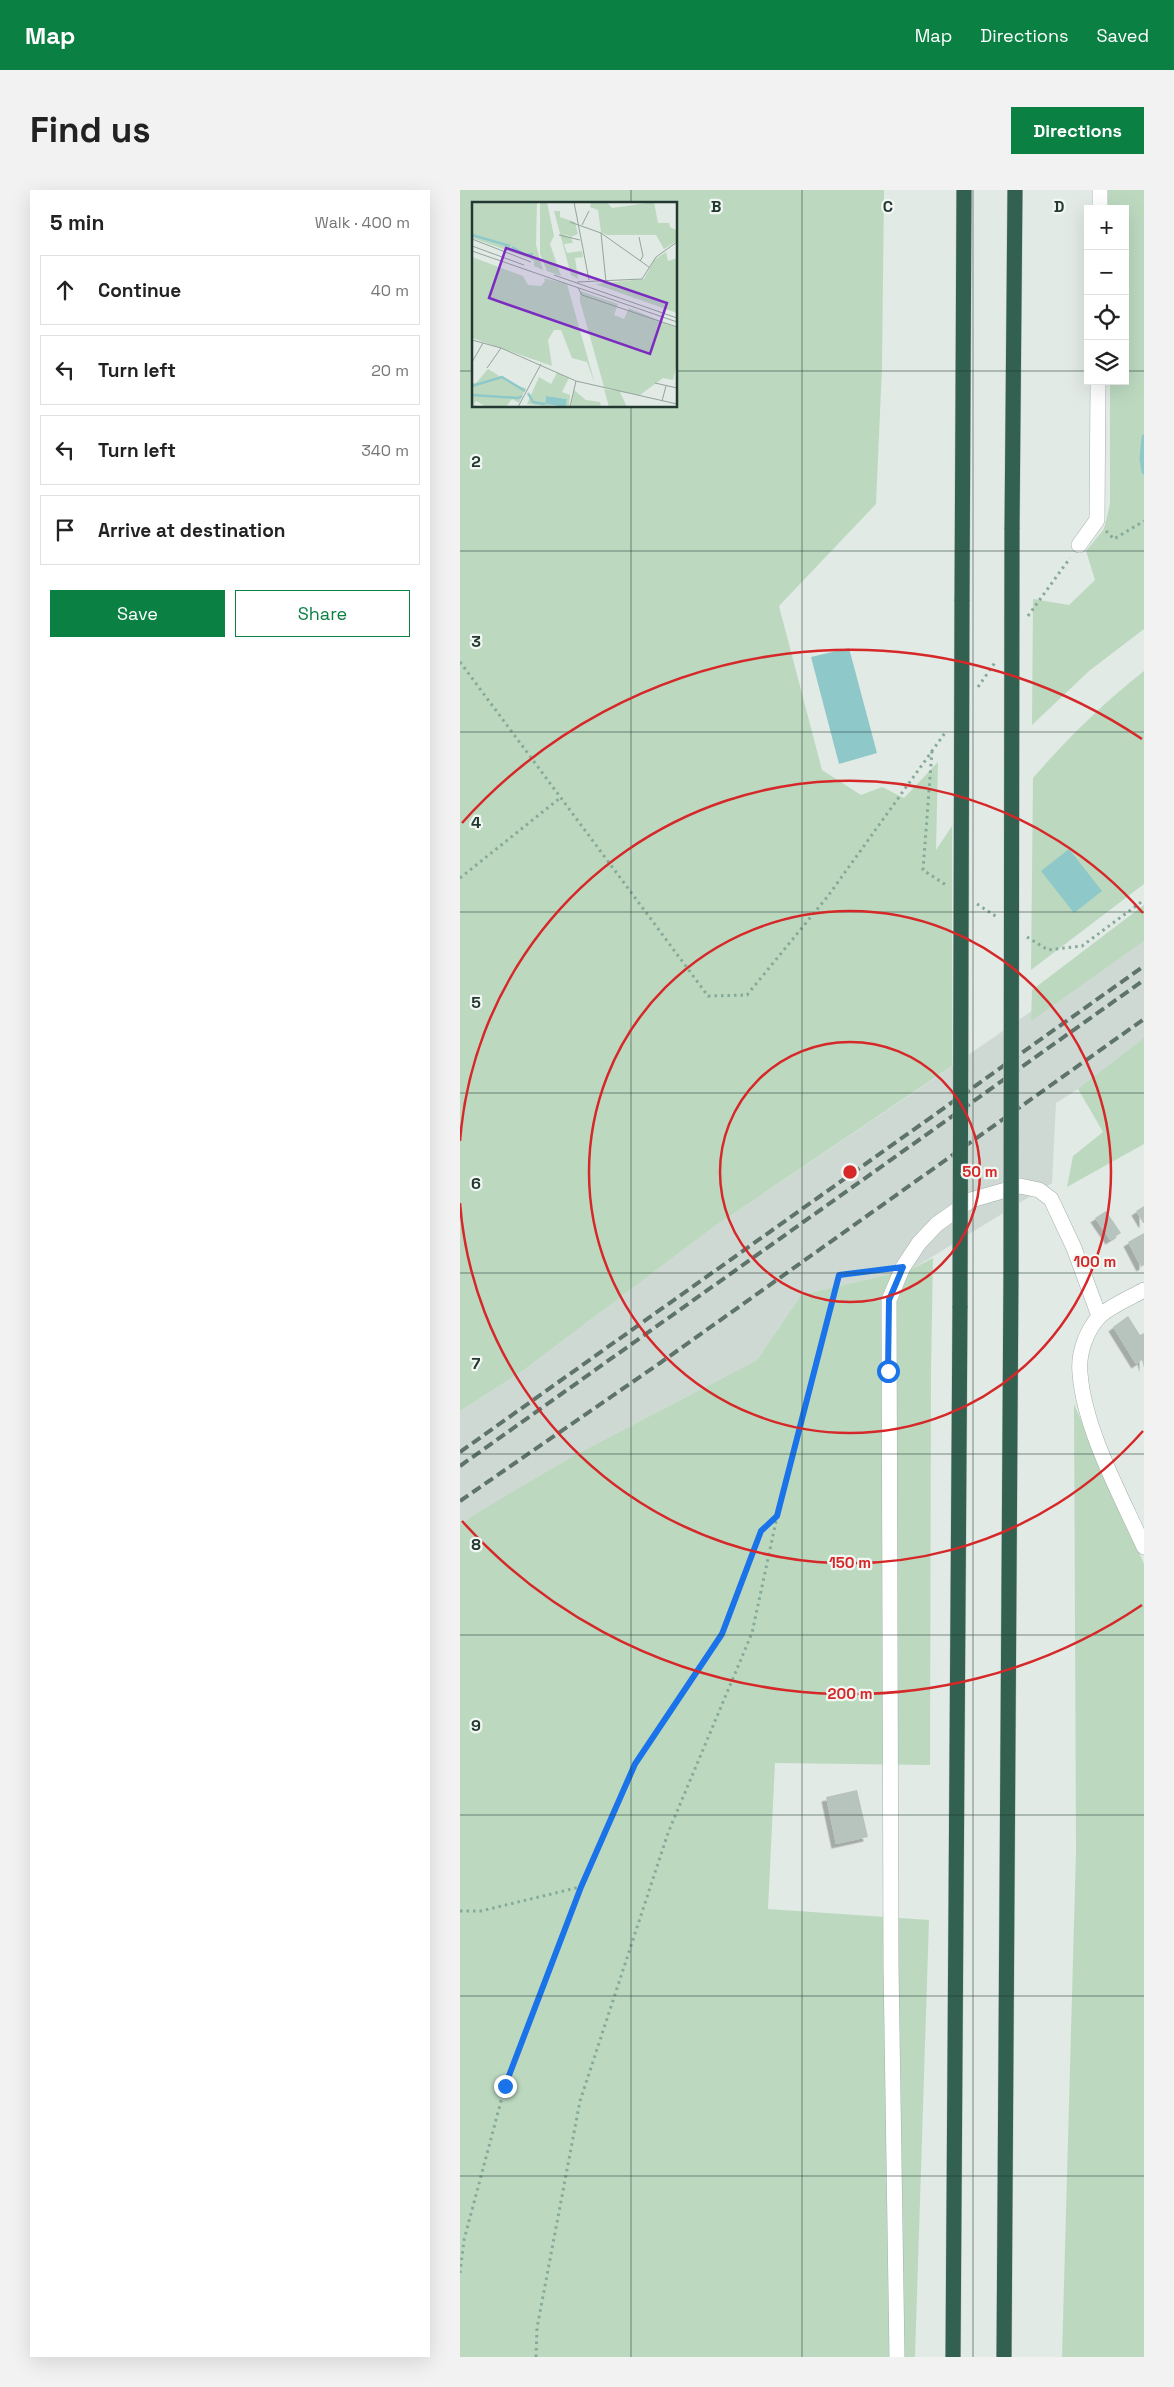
<!DOCTYPE html>
<html lang="en">
<head>
<meta charset="utf-8">
<style>
	:root { --surface:#fff; --page:#f2f2f2; --text:#222; --muted:#767676; --line:#e0e0e0; --accent:#0b8043 }
	body { margin:0; font-family:"Space Grotesk",sans-serif; background:var(--page); color:var(--text) }
	.controls { position:absolute; right:15px; top:15px; display:grid; overflow:hidden; border-radius:0px; box-shadow:0 5px 20px #0002 }
	.controls button { width:45px; height:45px; display:grid; place-items:center; padding:0; border:0; border-bottom:1px solid var(--line); background:var(--surface); color:var(--text); font:25px sans-serif }
	.stop { position:absolute; width:15px; height:15px; margin:-11px; border:4px solid #1a73e8; border-radius:50%; background:#fff }
	.stop.end { background:#1a73e8; border-color:#fff; box-shadow:0 1px 5px #0008 }
	.list { margin:0; padding:0; list-style:none }
	h2 { display:flex; justify-content:space-between; align-items:center; height:65px; margin:0; padding:0 20px; font-size:21px }
	h2 small { font-size:16px; font-weight:400; color:var(--muted) }
	.list li { display:grid; grid-template-columns:32px 1fr auto; gap:15px; align-items:center; box-sizing:border-box; height:70px; margin:0 10px 10px; padding:0 10px; border:1px solid var(--line); border-radius:0px }
	.list b { display:block; font-size:19px; white-space:nowrap }
	.list em { font-size:16px; font-style:normal; color:var(--muted) }
	.actions { display:flex; gap:10px; padding:15px 20px }
	.actions a { flex:1; padding:11px 0; border:1px solid var(--accent); border-radius:0px; text-align:center; font-size:18px; color:var(--accent) }
	.actions .main { background:var(--accent); color:#fff }
	.icon { flex:none; width:28px; height:28px; fill:none; stroke:currentColor; stroke-width:2; stroke-linecap:round; stroke-linejoin:round }
	.map { position:relative; flex:none; width:684px; height:2167px; overflow:hidden; border-radius:0px }
	header { display:flex; align-items:center; gap:30px; box-sizing:border-box; height:70px; padding:0 25px; background:var(--accent); color:#fff }
	header strong { font-size:24px }
	nav { display:flex; gap:28px; margin-inline-start:auto; font-size:18px }
	.intro { display:flex; align-items:center; justify-content:space-between; box-sizing:border-box; height:120px; padding:0 30px }
	h1 { margin:0; font-size:35px }
	.button { padding:12px 22px; border-radius:0px; background:var(--accent); color:#fff; font-size:18px; font-weight:700 }
	main { display:flex; gap:30px; padding:0 30px }
	aside { flex:1; background:var(--surface); border-radius:0px; box-shadow:0 5px 20px #0002 }
	.map>svg:first-child { display:block }
</style>
</head>
<body>
<header>
<strong>Map</strong>
<nav><a>Map</a><a>Directions</a><a>Saved</a></nav>
</header>
<div class="intro"><h1>Find us</h1><a class="button">Directions</a></div>
<main>
<aside>
<h2>5 min<small>Walk · 400 m</small></h2>
<ul class="list">
<li><svg class="icon" aria-label="ahead" viewBox="0 0 24 24"><path d="M12 20V5M6 11l6-6 6 6"/></svg><div><b>Continue</b></div><em>40 m</em></li>
<li><svg class="icon" aria-label="left" viewBox="0 0 24 24"><path d="M17 20v-9H6M10 6l-5 5 5 5"/></svg><div><b>Turn left</b></div><em>20 m</em></li>
<li><svg class="icon" aria-label="left" viewBox="0 0 24 24"><path d="M17 20v-9H6M10 6l-5 5 5 5"/></svg><div><b>Turn left</b></div><em>340 m</em></li>
<li><svg class="icon" aria-label="arrive" viewBox="0 0 24 24"><path d="M6 21V4h12l-3 4 3 4H6"/></svg><div><b>Arrive at destination</b></div></li>
</ul>
<div class="actions"><a class="main">Save</a><a>Share</a></div>
</aside>
<div class="map">
<svg width="684" height="2167" viewBox="0 0 684 2167">
	<defs>
		<filter id="shadow"><feDropShadow dx="-4.5" dy="4.5" stdDeviation="0" flood-color="#0004"/></filter>
	</defs>
	<rect width="100%" height="100%" fill="#e1eae5"/>
	<path fill="#cfd9d3" d="M684,743V857L596,913L592,993L452,1079L341,1105L297,1170L115,1265L0,1335V1221L61,1182L255,1036L475,888Z"/>
	<path fill="#bcd9c0" fill-rule="evenodd" d="M0,0H424L422,177L416,314L319,416L362,580L401,605L422,597L444,608L478,572L476,660L492,636V876L255,1036L61,1182L0,1221ZM14,14H216V216H14Z
		M648,0H684V439L629,481L572,535L573,409L609,415L635,390L626,361L644,339L650,314V191H665V19H648Z
		M684,481V694L571,780L573,588C607,549 643,513 684,481Z
		M684,715V751L571,831L572,800Z
		M684,848V954L607,997L613,966L643,942L618,899Z
		M473,1068L471,1180L470,1575L315,1573L308,1719L469,1730L455,2167H0V1335L22,1320L115,1265L297,1170L341,1105L452,1079Z
		M614,1214L684,1374V2167H602L616,1661Z"/>
	<path fill="#8fc8c9" d="M389,458L417,563L379,574L351,467Z
		M609,659L642,701L614,723L581,681Z"/>
	<g fill="none" stroke-linecap="round" stroke-linejoin="round">
		<path stroke="#8fc8c9" stroke-width="5" d="M684,247L682,269L684,282"/>
	</g>
	<path fill="#b7c4bd" filter="url(#shadow)" d="M684,1016V1033H683L676,1021Z
		M646,1021L661,1043L650,1050L635,1028Z
		M684,1043V1075L681,1077L668,1052Z
		M668,1126L680,1145L684,1143V1178L682,1170L676,1174L653,1137Z
		M397,1600L408,1647L376,1654L366,1607Z"/>
	<g fill="none" stroke-linecap="round" stroke-linejoin="round">
		<defs>
			<path id="minor" d="M640,19V0
				M619,355L637,330L638,191
				M684,1100C672,1107 648,1117 639,1127C626,1141 618,1164 620,1183C624,1239 661,1306 684,1357
				M437,2167L431,1775L429,1110L443,1077L459,1053L477,1034L511,1010L560,996L579,1000L591,1009L614,1058L639,1126"/>
			<path id="highway" d="M552,339L555,0
				M502,411L504,0
				M493,2167L500,1116
				M544,2167L551,1082"/>
		</defs>
		<use href="#minor" stroke="#a4b1ab" stroke-width="16"/>
		<use href="#highway" stroke="#c1c7c5" stroke-width="16"/>
		<path stroke="#85aa99" stroke-width="3" stroke-dasharray="2.5 4" stroke-linecap="butt" d="M646,341L654,349L684,331
			M568,426L610,368
			M0,472L248,806L287,805L368,706L485,543
			M518,497L536,471
			M472,561L463,680L486,695
			M0,688L100,608
			M517,714L537,727
			M567,747L588,760L622,756L684,710
			M0,1721H21L120,1697
			M0,2083L4,2050L45,1896L121,1697L175,1574L262,1444L301,1341L317,1326L379,1085L425,1079
			M76,2167L77,2138L120,1911L208,1643L292,1443L317,1327"/>
		<use href="#minor" stroke="#fff" stroke-width="15"/>
		<use href="#highway" stroke="#326151" stroke-width="15"/>
		<path stroke="#5e746b" stroke-width="4" stroke-dasharray="10 5" stroke-linecap="butt" d="M0,1262L684,776
			M0,1276L684,790
			M0,1311L200,1173L684,829"/>
		<defs>
			<path id="highway-bridge" d="M551,1082L552,339
				M500,1116L502,411"/>
		</defs>
		<use href="#highway-bridge" stroke="#c1c7c5" stroke-width="16" stroke-linecap="butt"/>
		<use href="#highway-bridge" stroke="#326151" stroke-width="15"/>
	</g>
	<g fill="none" stroke-linecap="round" stroke-linejoin="round">
		<path stroke="#1a73e8" stroke-width="6" d="M45,1896L121,1697L175,1574L262,1444L301,1341L317,1326L379,1085L443,1077L429,1110L428,1181"/>
	</g>
	<path fill="none" stroke="#233830" stroke-width="1" stroke-opacity="0.55" d="M171,0V14M342,0V2167M513,0V2167M0,181H14M216,181H628M665,181H684M171,216V2167M0,361H684M0,542H684M0,722H684M0,903H684M0,1083H684M0,1264H684M0,1445H684M0,1625H684M0,1806H684M0,1986H684"/>
	<g fill="none" stroke="#d62828" stroke-width="2.5">
		<circle cx="390" cy="982" r="130"/>
		<circle cx="390" cy="982" r="261"/>
		<path d="M683 1241A391 391 0 0 1 0 1013M0 951A391 391 0 0 1 683 723"/>
		<path d="M682 1415A522 522 0 0 1 2 1331M2 633A522 522 0 0 1 682 549"/>
	</g>
	<g transform="translate(12 12)">
		<rect width="205" height="205" fill="#e1eae5"/>
		<path d="M0,0H65L64,43L71,68L62,64V59L57,56L0,36ZM68,0H75L82,34L78,42L89,74L75,69L68,52ZM119,0H135L140,6L182,0L186,21H197L198,25L204,28L205,39L192,47L184,33H135L129,30L126,8L118,5ZM82,9H88V15L103,20L106,32L99,35L90,31L99,36L101,41L92,42L95,51L110,49L111,55L103,56L106,77L99,73ZM194,50L196,59L205,56V111L123,82L172,77L182,58ZM0,55L51,74L56,83L69,84L73,79L72,76L95,82L123,182L115,160L100,156L89,128H82L76,138L80,164L0,136ZM108,89L146,102L142,113L152,117L157,106L205,126V162L201,178L191,176L168,193L148,190L155,205H137L132,187L146,189L132,185L108,99ZM16,167L42,183L54,186L47,201L40,197L34,205H14L4,199L2,202L6,205H0V181H4ZM85,171L97,176L90,190L98,193L97,205H94L95,197L74,194L73,202L84,205L55,202L67,175L79,182ZM102,188L114,198L128,200L129,205H99Z" fill="#bcd9c0"/>
		<path d="M74,194L95,197L94,205L73,202Z" fill="#8fc8c9"/>
		<path fill="none" stroke="#8fc8c9" stroke-width="2.5" d="M0,33L38,44M40,45L54,53L61,52M0,184L30,175L53,189M56,191L61,200L73,202M0,193L46,196L50,194"/>
		<path fill="none" stroke="#95a39d" stroke-width="1" d="M102,0L117,78M98,20L129,31L177,65M110,23L117,9M129,31L134,80M87,33L108,38M167,35L171,54L168,59M0,37L59,60M0,44L52,63M0,49L205,120M82,73L205,116M105,80L170,77L184,55L205,40M106,86L110,93L205,125M0,138L29,146L104,179L205,202M0,160L11,141M15,166L29,146M183,181L205,186M190,199L194,184M46,205L69,162M98,205L104,179"/>
		<path fill="#7b2cbf" fill-opacity="0.15" stroke="#7b2cbf" stroke-width="2.5" d="M34,46L195,101L178,152L17,96Z"/>
		<rect width="205" height="205" fill="none" stroke="#233830" stroke-width="2.5"/>
	</g>
	<g font-size="16" text-anchor="middle" font-weight="bold" fill="#233830" stroke="#f1f7f3" stroke-width="4.5" stroke-linejoin="round" paint-order="stroke">
		<text x="256" y="22">B</text>
		<text x="428" y="22">C</text>
		<text x="599" y="22">D</text>
		<text x="16" y="277">2</text>
		<text x="16" y="457">3</text>
		<text x="16" y="638">4</text>
		<text x="16" y="818">5</text>
		<text x="16" y="999">6</text>
		<text x="16" y="1179">7</text>
		<text x="16" y="1360">8</text>
		<text x="16" y="1541">9</text>
	</g>
	<circle cx="390" cy="982" r="8" fill="#d62828" stroke="#f1f7f3" stroke-width="2.5"/>
	<g font-size="15" text-anchor="middle" font-weight="bold" fill="#d62828" stroke="#f1f7f3" stroke-width="4.5" stroke-linejoin="round" paint-order="stroke">
		<text x="520" y="987">50 m</text>
		<text x="635" y="1077">100 m</text>
		<text x="390" y="1378">150 m</text>
		<text x="390" y="1509">200 m</text>
	</g>
</svg>
<div class="controls">
<button>+</button>
<button>−</button>
<button><svg class="icon" aria-label="locate" viewBox="0 0 24 24"><circle cx="12" cy="12" r="6"/><path d="M12 2v4M12 18v4M2 12h4M18 12h4"/></svg></button>
<button><svg class="icon" aria-label="layers" viewBox="0 0 24 24"><path d="M12 4l9 5-9 5-9-5zM3 14l9 5 9-5"/></svg></button>
</div>
<div class="stop" style="left:428px;top:1181px"></div>
<div class="stop end" style="left:45px;top:1896px"></div>
</div>
</main>
</body>
</html>
